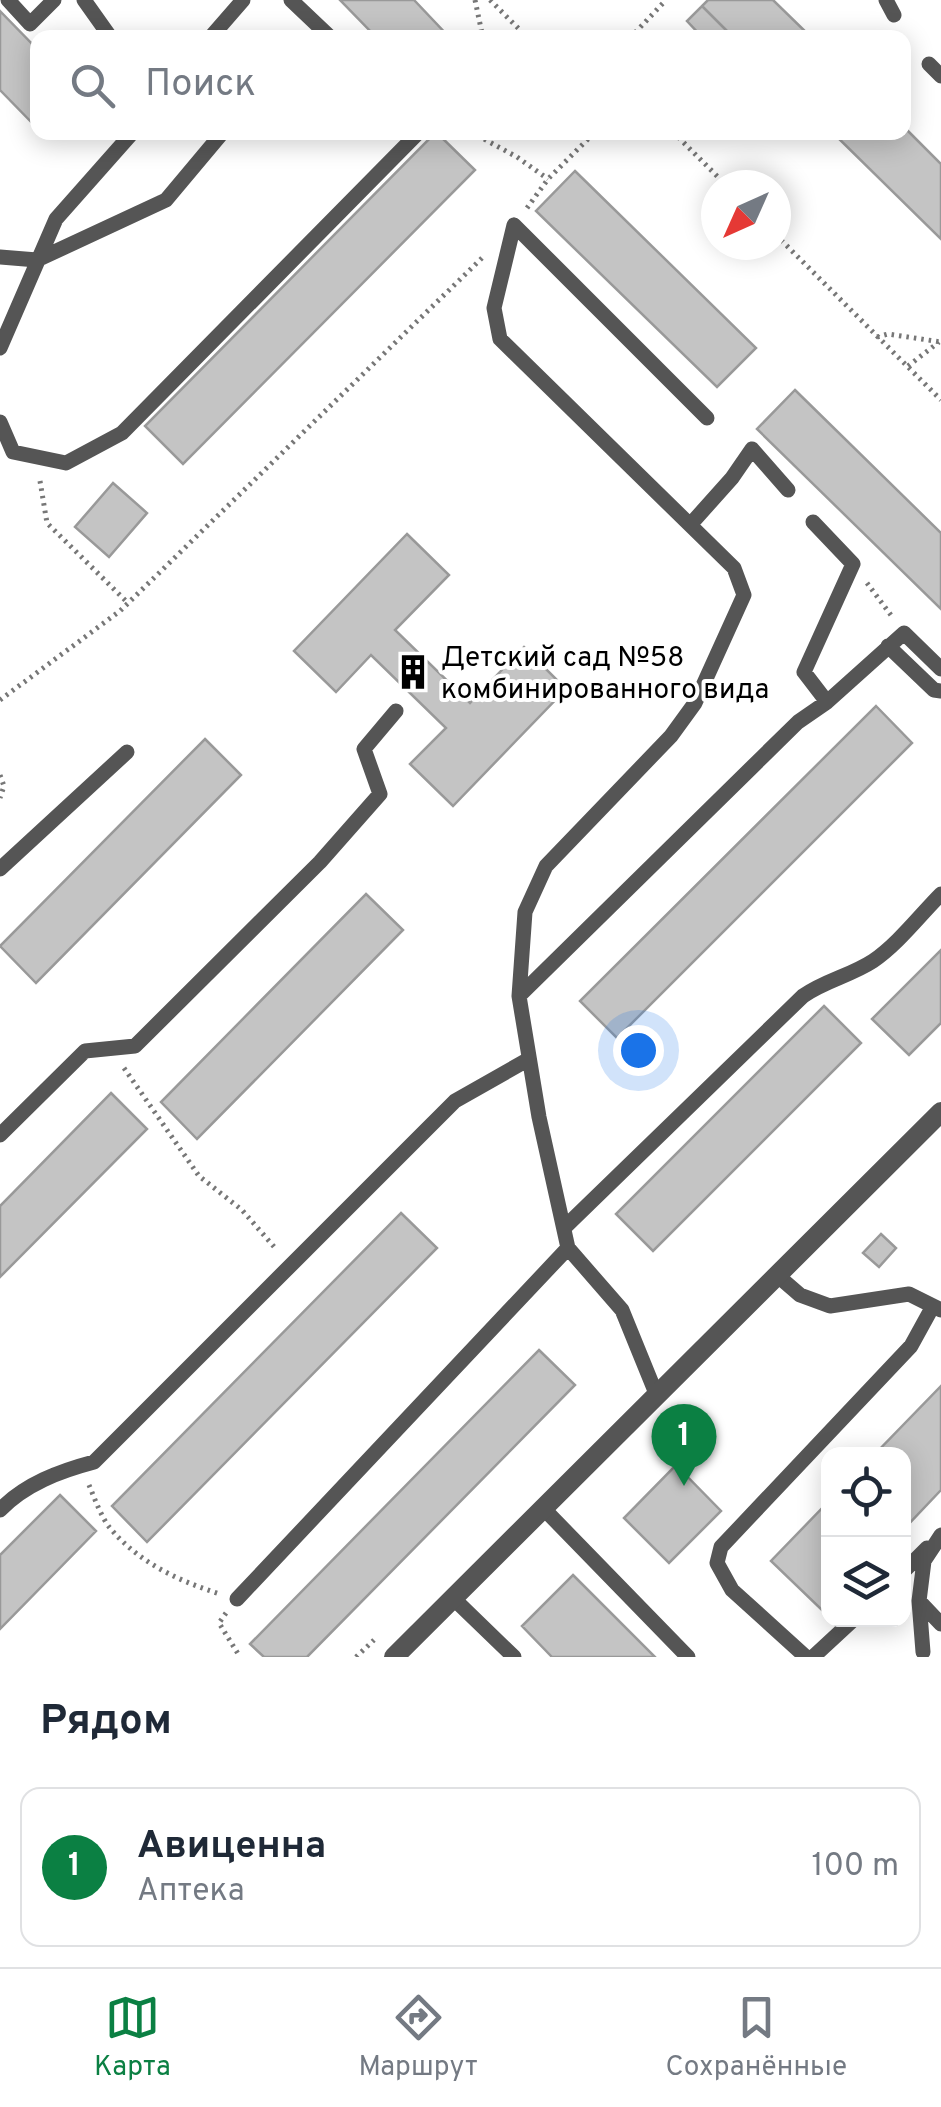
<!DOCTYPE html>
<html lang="ru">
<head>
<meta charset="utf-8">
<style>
	:root { --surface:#fff; --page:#f6f6f7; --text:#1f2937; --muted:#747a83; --line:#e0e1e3; --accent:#0b8043 }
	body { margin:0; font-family:Overpass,sans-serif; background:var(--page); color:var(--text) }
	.controls { position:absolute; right:30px; bottom:30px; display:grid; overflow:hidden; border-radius:20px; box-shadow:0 5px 25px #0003 }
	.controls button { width:90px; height:90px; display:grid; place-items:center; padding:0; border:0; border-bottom:2px solid var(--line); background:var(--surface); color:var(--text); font:50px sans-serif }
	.compass { position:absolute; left:701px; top:170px; width:90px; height:90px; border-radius:50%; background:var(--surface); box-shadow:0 5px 25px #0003; rotate:225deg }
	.you { position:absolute; left:638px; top:1050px; width:35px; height:35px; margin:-25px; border:8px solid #fff; border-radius:50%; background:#1a73e8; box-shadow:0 0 0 15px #1a73e833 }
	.badge { display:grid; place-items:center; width:65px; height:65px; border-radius:50%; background:var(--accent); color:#fff; font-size:32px; font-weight:700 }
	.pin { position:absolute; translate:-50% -82px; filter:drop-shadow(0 2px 5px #0008) }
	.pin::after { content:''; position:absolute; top:52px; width:35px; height:30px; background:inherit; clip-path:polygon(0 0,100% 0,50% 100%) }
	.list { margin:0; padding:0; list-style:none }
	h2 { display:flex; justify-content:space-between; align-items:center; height:130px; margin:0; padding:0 40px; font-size:42px }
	h2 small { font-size:32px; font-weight:400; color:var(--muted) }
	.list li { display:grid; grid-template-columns:65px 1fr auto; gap:30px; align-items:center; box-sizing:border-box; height:160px; margin:0 20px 20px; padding:0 20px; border:2px solid var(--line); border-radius:20px }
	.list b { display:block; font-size:38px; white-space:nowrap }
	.list p { margin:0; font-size:32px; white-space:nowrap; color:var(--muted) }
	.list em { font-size:32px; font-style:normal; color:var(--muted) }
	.icon { flex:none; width:55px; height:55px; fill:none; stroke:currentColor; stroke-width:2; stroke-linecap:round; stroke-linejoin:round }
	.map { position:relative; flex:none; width:941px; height:1657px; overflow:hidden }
	.search { position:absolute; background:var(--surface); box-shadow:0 5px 25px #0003; left:30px; right:30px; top:30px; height:110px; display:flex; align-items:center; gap:25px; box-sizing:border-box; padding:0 35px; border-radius:20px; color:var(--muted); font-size:38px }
	.sheet { height:310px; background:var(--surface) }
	nav { display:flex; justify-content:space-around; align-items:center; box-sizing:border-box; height:140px; border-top:2px solid var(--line); background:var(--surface); font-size:28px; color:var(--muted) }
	nav a { display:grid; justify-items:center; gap:5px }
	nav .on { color:var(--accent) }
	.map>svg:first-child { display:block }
</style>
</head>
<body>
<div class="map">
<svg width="941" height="1657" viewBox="0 0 941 1657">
	<rect width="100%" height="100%" fill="#fff"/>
	<path fill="#c4c4c4" stroke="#999" stroke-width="2.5" d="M340,0H414L450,38H377Z
		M708,0H773L812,38H734L702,6Z
		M702,6L734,38H703L687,21Z
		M0,11L38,50V129L0,90Z
		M904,127L941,164V239L832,132H904Z
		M436,132L475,170L183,464L145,426Z
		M575,171L756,348L717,387L536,211Z
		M795,390L941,533V609L757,429Z
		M113,483L147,513L109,557L75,527Z
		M407,534L449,575L395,630L470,703L524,647L566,689L453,806L410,764L446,728L371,655L336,692L294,651Z
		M876,706L912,743L617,1038L580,1001Z
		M205,739L241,775L36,983L0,946Z
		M366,894L403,930L197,1139L161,1102Z
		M941,950V1023L909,1055L872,1019Z
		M824,1006L861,1043L653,1251L616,1214Z
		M111,1093L147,1129L0,1277V1206Z
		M401,1213L437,1248L147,1542L112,1506Z
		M881,1234L896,1248L879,1267L863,1253Z
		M539,1350L575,1385L307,1657H264L250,1644Z
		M941,1386V1490L904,1529V1454H875Z
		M676,1465L721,1511L669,1563L624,1518Z
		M60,1495L96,1531L0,1629V1555Z
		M828,1502V1606L823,1611L771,1561Z
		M573,1575L655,1657H552L522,1626Z"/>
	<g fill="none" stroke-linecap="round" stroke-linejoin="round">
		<path stroke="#777" stroke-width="5" stroke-dasharray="2.5 5" stroke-linecap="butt" d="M475,0L483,38
			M490,0L528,38
			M630,38L666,0
			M471,132L517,157L548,179
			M673,132L726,185
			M527,208L548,179L595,132
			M776,235L941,400
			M877,337L888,334L941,342
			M908,366L939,342
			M40,481L47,523L128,603
			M867,583L893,618
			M0,700L120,611L483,257
			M0,775L4,786L0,798
			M124,1068L199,1176L242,1210L276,1249
			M89,1485C95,1499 101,1517 110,1528C139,1563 179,1581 220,1594
			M226,1613L219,1623L240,1657
			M356,1657L374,1640"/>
		<path stroke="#555" stroke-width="15" d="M8,0L30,24L54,0
			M84,0L111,38
			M291,0L331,38
			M886,0L894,15
			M210,38L243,0
			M929,64L941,76
			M514,225L494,308L500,339L734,568L744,595L695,703L671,736L546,866L525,912L519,996L539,1117L568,1248L622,1310L657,1396
			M514,225L707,418
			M0,257L37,260L166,200L223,132
			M0,348L56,219L133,132
			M0,422L13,452L66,463L122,433L419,132
			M813,522L853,564L804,672L827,702
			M690,525L732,478L752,449L788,490
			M888,646L934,690L941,691
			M0,869L127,752
			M519,996L798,722L827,702L904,633L941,669
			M0,1135L85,1051L135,1046L320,862L380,794L364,749L396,711
			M564,1228L803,996C826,980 850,976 873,961C898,944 920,915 941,894
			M778,1276L800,1295L830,1306L909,1294L941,1310
			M544,1509L688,1657
			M0,1510C25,1484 60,1471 94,1462L455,1101L529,1059
			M941,1535L924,1561L919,1601L941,1624
			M904,1571L927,1548
			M453,1598L514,1657
			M237,1599L568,1248
			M919,1601L923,1652
			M806,1657L732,1590L717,1563L721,1547L911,1346L933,1306
			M813,1657L853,1620"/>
		<path stroke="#555" stroke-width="20" d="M394,1657L941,1112"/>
	</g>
	<defs>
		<symbol id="building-bare" viewBox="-9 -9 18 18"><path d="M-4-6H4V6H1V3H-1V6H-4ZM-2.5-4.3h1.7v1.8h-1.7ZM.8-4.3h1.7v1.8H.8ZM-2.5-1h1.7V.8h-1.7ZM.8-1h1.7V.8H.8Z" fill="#000" stroke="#fff" stroke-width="2.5" paint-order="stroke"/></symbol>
	</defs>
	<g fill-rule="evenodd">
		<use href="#building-bare" x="388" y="647" width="50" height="50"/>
	</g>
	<g text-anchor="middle" stroke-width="8" stroke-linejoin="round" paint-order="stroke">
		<g font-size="28" fill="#000" stroke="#fff" text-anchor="start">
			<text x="441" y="666">Детский сад №58<tspan x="441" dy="32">комбинированного вида</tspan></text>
		</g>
	</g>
</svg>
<div class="controls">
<button><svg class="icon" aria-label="locate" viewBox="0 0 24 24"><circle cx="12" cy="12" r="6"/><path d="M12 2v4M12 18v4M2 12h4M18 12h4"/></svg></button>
<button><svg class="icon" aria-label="layers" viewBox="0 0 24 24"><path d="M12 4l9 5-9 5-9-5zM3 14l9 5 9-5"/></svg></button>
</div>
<svg class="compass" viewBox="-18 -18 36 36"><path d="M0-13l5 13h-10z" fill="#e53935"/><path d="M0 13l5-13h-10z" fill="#747a83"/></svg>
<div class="you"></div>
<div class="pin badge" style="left:684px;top:1486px">1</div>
<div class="search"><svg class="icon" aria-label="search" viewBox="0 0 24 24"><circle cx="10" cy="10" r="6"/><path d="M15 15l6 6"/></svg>Поиск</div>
</div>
<section class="sheet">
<h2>Рядом<small></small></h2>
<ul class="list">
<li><span class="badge">1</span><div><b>Авиценна</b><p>Аптека</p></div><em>100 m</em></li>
</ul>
</section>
<nav>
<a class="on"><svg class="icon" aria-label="map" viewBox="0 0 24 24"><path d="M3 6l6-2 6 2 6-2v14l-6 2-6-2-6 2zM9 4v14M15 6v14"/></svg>Карта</a>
<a><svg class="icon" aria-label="directions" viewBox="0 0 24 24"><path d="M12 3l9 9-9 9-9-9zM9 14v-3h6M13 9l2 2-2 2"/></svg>Маршрут</a>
<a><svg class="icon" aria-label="saved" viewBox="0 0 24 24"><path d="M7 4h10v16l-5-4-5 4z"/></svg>Сохранённые</a>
</nav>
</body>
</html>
